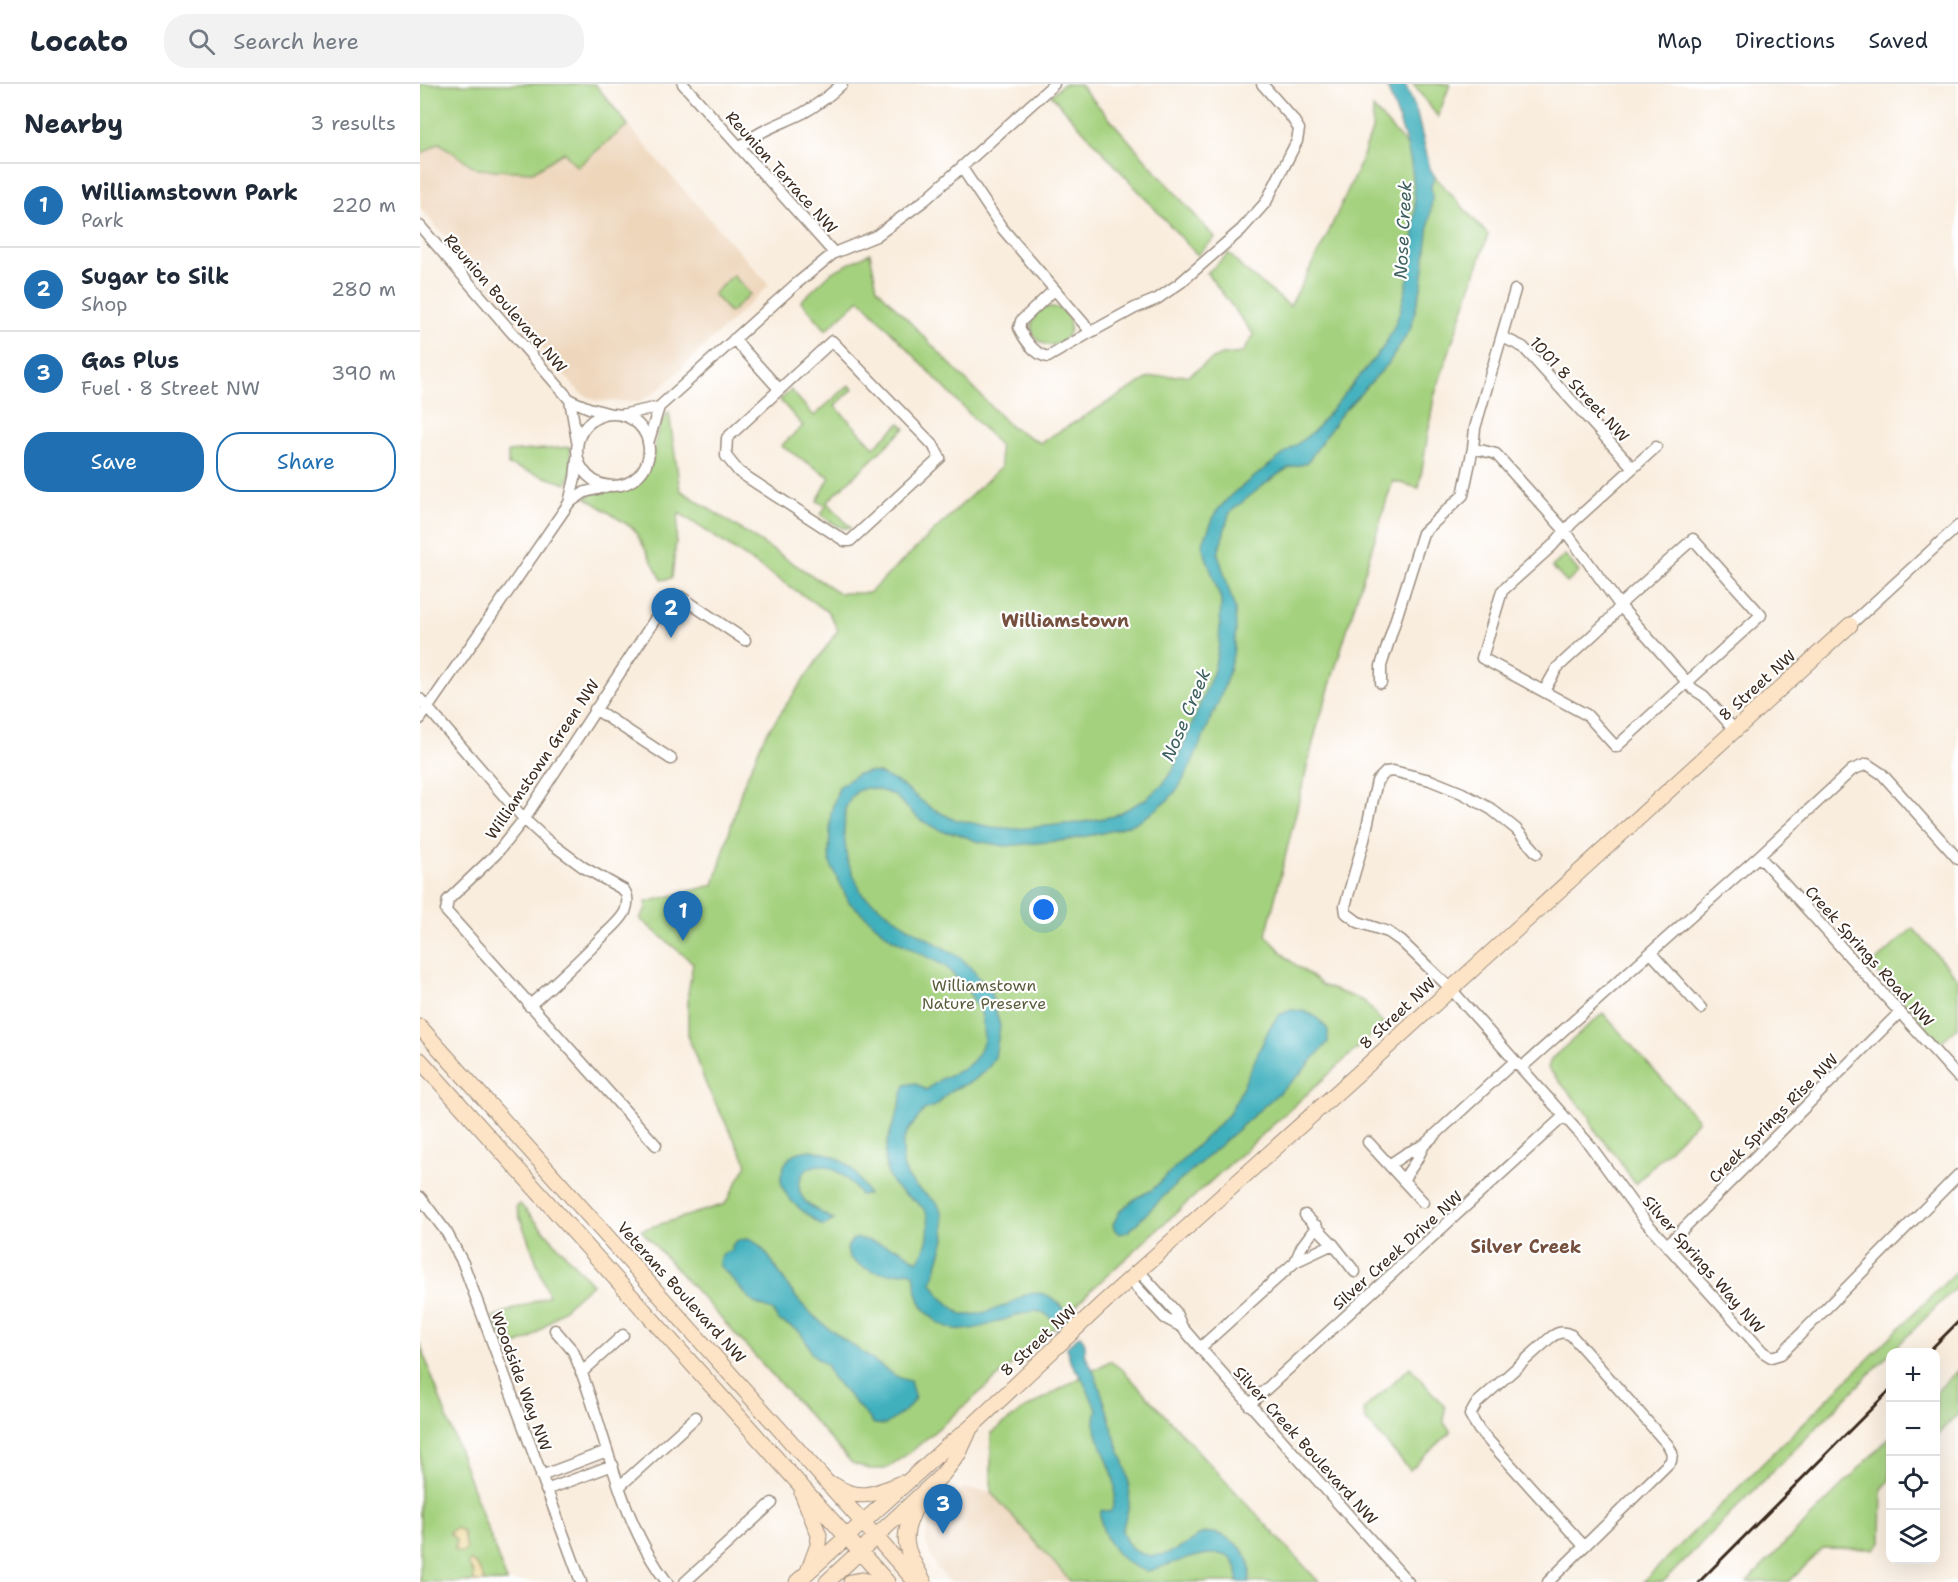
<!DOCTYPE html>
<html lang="en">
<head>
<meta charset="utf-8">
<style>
	:root { --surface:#fff; --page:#f2f2f3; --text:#1f2937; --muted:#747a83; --line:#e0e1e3; --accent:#1f6fb2 }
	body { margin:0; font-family:"Shantell Sans",sans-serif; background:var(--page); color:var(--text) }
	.controls { position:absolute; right:18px; bottom:18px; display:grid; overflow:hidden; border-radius:12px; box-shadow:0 6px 24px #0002 }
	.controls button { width:54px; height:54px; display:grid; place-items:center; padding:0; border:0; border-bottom:2px solid var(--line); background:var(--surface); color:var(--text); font:30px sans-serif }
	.you { position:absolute; left:624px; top:826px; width:21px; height:21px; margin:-15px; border:4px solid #fff; border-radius:50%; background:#1a73e8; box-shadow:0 0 0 9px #1a73e833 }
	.badge { display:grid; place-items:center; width:39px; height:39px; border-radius:50%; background:var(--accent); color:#fff; font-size:20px; font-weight:700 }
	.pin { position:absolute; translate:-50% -50px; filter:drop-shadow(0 2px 3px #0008) }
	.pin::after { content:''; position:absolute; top:32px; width:21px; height:18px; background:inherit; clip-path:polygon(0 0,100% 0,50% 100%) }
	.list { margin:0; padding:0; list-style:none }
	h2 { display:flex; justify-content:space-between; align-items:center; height:78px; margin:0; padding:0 24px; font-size:26px }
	h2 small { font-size:20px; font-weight:400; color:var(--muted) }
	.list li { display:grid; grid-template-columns:39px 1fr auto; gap:18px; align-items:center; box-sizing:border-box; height:84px; padding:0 24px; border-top:2px solid var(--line) }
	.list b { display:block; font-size:22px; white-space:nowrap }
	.list p { margin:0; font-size:20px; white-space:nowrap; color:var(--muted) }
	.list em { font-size:20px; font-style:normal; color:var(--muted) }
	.actions { display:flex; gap:12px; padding:18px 24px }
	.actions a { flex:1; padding:14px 0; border:2px solid var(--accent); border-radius:24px; text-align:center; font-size:21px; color:var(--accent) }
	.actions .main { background:var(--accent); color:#fff }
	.icon { flex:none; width:33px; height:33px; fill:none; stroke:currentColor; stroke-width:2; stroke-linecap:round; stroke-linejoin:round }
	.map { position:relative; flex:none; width:1538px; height:1498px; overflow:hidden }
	header { display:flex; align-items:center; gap:36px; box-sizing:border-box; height:84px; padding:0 30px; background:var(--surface); border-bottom:2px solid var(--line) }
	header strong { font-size:28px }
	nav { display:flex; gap:33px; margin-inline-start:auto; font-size:21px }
	.search { width:420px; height:54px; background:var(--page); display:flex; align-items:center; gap:15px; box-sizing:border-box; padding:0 21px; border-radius:24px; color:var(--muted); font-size:22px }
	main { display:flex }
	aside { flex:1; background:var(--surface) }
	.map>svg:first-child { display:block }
</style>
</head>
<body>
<header>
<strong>Locato</strong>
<div class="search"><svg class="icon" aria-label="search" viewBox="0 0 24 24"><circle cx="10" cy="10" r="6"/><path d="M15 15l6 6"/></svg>Search here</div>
<nav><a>Map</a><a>Directions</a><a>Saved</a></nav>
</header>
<main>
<aside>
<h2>Nearby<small>3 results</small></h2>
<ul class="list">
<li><span class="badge">1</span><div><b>Williamstown Park</b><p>Park</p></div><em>220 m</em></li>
<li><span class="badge">2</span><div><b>Sugar to Silk</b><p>Shop</p></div><em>280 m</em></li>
<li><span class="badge">3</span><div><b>Gas Plus</b><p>Fuel · 8 Street NW</p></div><em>390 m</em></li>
</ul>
<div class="actions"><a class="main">Save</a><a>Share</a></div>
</aside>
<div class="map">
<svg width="1538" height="1498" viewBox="0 0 1538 1498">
	<rect width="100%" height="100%" fill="#fff"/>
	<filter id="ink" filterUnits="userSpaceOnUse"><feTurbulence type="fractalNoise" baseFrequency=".0167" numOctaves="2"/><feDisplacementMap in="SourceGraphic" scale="12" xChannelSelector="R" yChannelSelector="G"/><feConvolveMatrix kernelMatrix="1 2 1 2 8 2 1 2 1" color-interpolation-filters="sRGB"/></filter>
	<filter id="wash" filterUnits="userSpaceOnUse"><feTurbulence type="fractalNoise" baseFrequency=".008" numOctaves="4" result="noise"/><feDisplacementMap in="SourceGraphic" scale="24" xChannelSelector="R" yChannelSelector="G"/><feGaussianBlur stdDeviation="1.35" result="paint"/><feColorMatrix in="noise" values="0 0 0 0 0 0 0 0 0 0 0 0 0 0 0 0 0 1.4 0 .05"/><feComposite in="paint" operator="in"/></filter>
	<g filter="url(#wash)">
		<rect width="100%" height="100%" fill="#f9edde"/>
		<path fill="#eed6bb" d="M208,41L239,78L349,201L244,301L231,311L217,318L177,317L160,309L0,124V71L19,59L57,85L144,68L157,82Z
			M543,1404L571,1408L651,1498H530L515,1482L506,1459L508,1437Z"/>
		<path fill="#a4d17e" stroke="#707e4e" stroke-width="1.5" d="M0,0H175L208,41L157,83L144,68L113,88L57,85L19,59L0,71Z
			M643,0H659L795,154L777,171L631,11Z
			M993,0H1030L1018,33Z
			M953,24L1068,151L1014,313L999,404L973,397L967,415L896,647L846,851L868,875L904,902L944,917L964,940L671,1206L629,1249L492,1367L465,1385H449L432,1379L221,1146L305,1120L327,1080L287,1003L268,953V909L273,879L220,835L226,824V818L294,801L322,704L344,653L418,546L408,528L259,429L252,494L242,496L214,445L165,413C170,411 176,408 182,407C194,405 203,407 214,400C245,381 225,352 249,328L260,406L419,509H449L581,383L579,361L440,215L406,246L381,217L412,188L450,169L457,204L590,342L620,359L730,293L769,291L791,276L801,271L822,269L834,251L787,189L809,169L822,184L870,222L904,158L940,80L952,46Z
			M313,191L330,210L310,229L293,210Z
			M612 242a19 19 0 1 1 38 0a19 19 0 1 1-38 0Z
			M429,301L433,305L415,322L454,363L480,339L485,344L407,418L431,444C420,446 410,437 401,431L406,422L397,417L410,393L361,362L383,342L360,316L371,306L394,332Z
			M150,363L152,385L147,400L88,381V368Z
			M1145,471L1159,488L1147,499L1132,483Z
			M1493,844L1538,895V943L1520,959L1451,882Z
			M1183,929L1278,1036L1215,1100L1198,1074L1173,1044L1170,1033L1128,984L1131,975Z
			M100,1120L172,1200L110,1255L85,1265L73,1233L129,1212L96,1123Z
			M1538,1186V1201L1243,1498H1223Z
			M0,1260L87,1498H0Z
			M690,1277L704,1287L899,1498H651L571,1408V1349L605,1325Z
			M990,1283L1025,1323L1024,1339L1031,1348L990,1386L945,1335L944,1325Z
			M1538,1286V1330L1516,1352V1308Z
			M1470,1353V1396L1462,1405L1461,1458L1454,1465L1403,1464L1369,1498H1327Z"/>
		<path fill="#eeda9e" stroke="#94825e" stroke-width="1.5" d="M36,1444L43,1448L46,1465L42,1469L35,1466L36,1456L29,1448Z
			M50,1477C56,1478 64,1492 64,1498H54V1490L48,1480Z"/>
		<path fill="#41b0bd" stroke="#3e6d6e" stroke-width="1.5" d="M966,0H985L996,26L1010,84L1015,93L1011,101L1012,115L1002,200L990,246L968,280L921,330L887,379C880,382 873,381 865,386C848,396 832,411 816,423L809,430L798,470L815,525L816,546L813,571L807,594L798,619L769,685L759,703L748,716L730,730L713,740L686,748L648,756L585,762L556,757L536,749L524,748L500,736L474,711L456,705L446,704L437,707L431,714L425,725L424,749L427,776L442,810L488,843L541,874L552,885L571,909L580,942L575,973L569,983L553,997L534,1005L527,1010L517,1021L504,1026L488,1047L483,1058V1082L488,1093L495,1102L517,1119L522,1128L525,1155L512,1199L521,1213L542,1231C557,1232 573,1226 587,1221C594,1218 601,1212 609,1210C628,1205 646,1222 650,1240L638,1250C637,1238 627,1227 614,1227C581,1232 546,1260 515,1236C499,1223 496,1210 494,1190L488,1187C469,1193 444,1188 429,1173L427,1164L432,1156L438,1154L480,1165L497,1177C502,1173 505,1164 507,1157C517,1108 480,1123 468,1090C460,1068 471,1048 478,1027C481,1019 481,1009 485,1001L495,999L506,1006L521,995L543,985L552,978L559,969L564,956L562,932L547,905L525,882L471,854L429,818L410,779L409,770L411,728L419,703L437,690L448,688L458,689L477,698L511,724L533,735L572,743L596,745L658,739L694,732L726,715L743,700L754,684L794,586L799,561L801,516L782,461L796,428L812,410L894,347L962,265C992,221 1000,131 991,79C986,52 975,25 966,0Z
			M871,926C890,927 896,931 908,946V958L880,990L752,1104L708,1148L699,1150L694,1145L693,1140L700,1127L716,1114L732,1106L808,1031L820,1009L849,945L859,931Z
			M392,1066C423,1072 434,1083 448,1110L440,1111C432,1099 420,1086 405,1082C386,1077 372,1099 383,1114C389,1124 404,1130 414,1136L403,1142C384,1128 349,1108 365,1080C371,1069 380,1067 392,1066Z
			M329,1155C347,1162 362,1196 375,1212C395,1238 424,1255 450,1274C463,1283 474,1294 490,1297L495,1315L485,1327L465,1341L454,1340L411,1292L407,1282L391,1269L388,1260L379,1247L358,1236L352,1226L334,1219L299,1181C299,1171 302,1169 312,1166V1161L318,1156Z
			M660,1251C664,1257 667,1261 664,1269C675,1286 688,1327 693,1348C698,1366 708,1382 709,1401C711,1420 707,1429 702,1447C713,1481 745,1475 770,1458C773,1457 775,1454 777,1452C795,1442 821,1459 828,1475C831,1482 830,1490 829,1498H817C823,1445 751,1482 728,1487C701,1482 682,1456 680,1430L682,1426L690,1428C694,1424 694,1417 695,1411C698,1382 667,1351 677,1326L661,1293L650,1277L647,1263Z"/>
	</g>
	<g filter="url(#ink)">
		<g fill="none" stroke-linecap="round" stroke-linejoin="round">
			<defs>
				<path id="street" d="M263,0L414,169
					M320,63C339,46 361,40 383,29C398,21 410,11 422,0
					M542,84L582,144L671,248L715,224L737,215L760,199L821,146L846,118L877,57L879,45L872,34L842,0
					M0,142L150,316L169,324L191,330
					M634,206L601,237L599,244C604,255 615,271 628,273L671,248
					M1082,253L1103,263L1213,384
					M314,255L359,305
					M412,257L513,361L520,374L430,457H425L319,388L306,372L307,354Z
					M150,316L157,357
					M157 366a36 36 0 1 1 72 0a36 36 0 1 1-72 0Z
					M201,331L239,323
					M228,359L239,323L376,200L414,169L456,152L505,116L634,0
					M1053,364L1076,370L1146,448L1201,523L1273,605L1284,612L1314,645
					M149,419L155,394L157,375
					M1430,541L1538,442
					M961,599V582L1003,449L1043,411L1053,364L1055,344L1095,206
					M1124,607L1137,584L1188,537L1205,516L1273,455L1341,531L1196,663L1167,631L1062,574L1082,507L1132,462L1152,439L1236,363
					M0,615L104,735L128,757L163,783L204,806C209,813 208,820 205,828C200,837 191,845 183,852C160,876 135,899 109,922
					M175,625L251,675
					M0,635L149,419L165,408L189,402
					M1117,769L1096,745L1071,725L1042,709L1010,696L973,687L966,688L957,697L944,756L925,822L926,829L938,838L968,848L981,857L1030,904L1169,1060L1226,1138L1343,1268L1351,1273L1361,1270L1538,1091
					M1339,772L1538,993
					M1231,869L1281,924
					M1101,984L1339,772L1432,686L1447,680L1462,690L1538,775
					M948,1058L1003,1118
					M236,1061L26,827L28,816L76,770L104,735L247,517L254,512L261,513L325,556
					M969,1081L987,1069L1004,1061L1095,977
					M983,1096L996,1077L1004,1061
					M0,1113L27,1149L43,1179L161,1498
					M885,1131L913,1160L935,1188
					M1247,1161L1480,928
					M875,1178L882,1162L897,1142
					M719,1187L755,1227L762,1243L780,1264L988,1498
					M709,1195L745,1234L762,1243
					M135,1246L153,1267C185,1340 197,1434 247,1498
					M780,1264L875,1178L913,1160
					M161,1289L203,1251
					M829,1321L1144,1032
					M121,1392L187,1367
					M200,1402L276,1333
					M126,1406L193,1381
					M265,1498L352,1419
					M1128,1498L1251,1377L1252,1369L1248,1361L1151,1251C1142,1247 1138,1248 1130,1254L1057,1319L1050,1331L1059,1346L1164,1462"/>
				<path id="secondary" d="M0,943L496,1498
					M0,976L467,1498
					M414,1401C439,1418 455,1410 481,1399
					M382,1409L399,1451L398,1461L389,1485
					M497,1421C478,1456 486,1465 504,1498
					M377,1498L526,1363L550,1344L682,1220L973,958L1430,541
					M407,1498L523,1390L539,1369L549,1347
					M431,1498L443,1496L452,1498"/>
			</defs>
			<use href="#street" stroke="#9a8c7e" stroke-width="13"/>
			<use href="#secondary" stroke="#9a8c7e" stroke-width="17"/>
			<use href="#street" stroke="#fff" stroke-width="10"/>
			<use href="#secondary" stroke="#fee4c6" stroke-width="15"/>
			<path stroke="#3b2a1e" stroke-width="3" d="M1508,1268L1538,1238
				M1279,1498L1470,1306"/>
		</g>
	</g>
	<g text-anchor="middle" stroke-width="4.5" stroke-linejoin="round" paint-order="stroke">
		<g font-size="16" fill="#3b2a1e" stroke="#fff">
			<text transform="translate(362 88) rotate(48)" y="6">Reunion Terrace NW</text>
			<text transform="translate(86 219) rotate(49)" y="6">Reunion Boulevard NW</text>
			<text transform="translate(1160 305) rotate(47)" y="6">1001 8 Street NW</text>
			<text transform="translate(1337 601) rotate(-42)" y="6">8 Street NW</text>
			<text transform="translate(122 675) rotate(-56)" y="6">Williamstown Green NW</text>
			<text transform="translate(1450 872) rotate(48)" y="6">Creek Springs Road NW</text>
			<text transform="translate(977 929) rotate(-43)" y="6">8 Street NW</text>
			<text transform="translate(1353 1034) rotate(-45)" y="6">Creek Springs Rise NW</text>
			<text transform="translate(977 1166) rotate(-42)" y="6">Silver Creek Drive NW</text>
			<text transform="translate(1284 1180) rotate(49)" y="6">Silver Springs Way NW</text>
			<text transform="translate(262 1208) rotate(48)" y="6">Veterans Boulevard NW</text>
			<text transform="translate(618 1256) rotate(-43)" y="6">8 Street NW</text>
			<text transform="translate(102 1297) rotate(70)" y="6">Woodside Way NW</text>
			<text transform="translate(886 1361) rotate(48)" y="6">Silver Creek Boulevard NW</text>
		</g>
		<g font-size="16" fill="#5a5c3b" stroke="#fff">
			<text x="564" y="907">Williamstown<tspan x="564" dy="18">Nature Preserve</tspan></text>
		</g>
		<g font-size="18" font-style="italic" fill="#3d605e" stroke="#fff">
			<text transform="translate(983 146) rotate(-87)" y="6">Nose Creek</text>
			<text transform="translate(766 631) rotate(-67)" y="6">Nose Creek</text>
		</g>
		<g font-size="18" font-weight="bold" fill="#76503f" stroke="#fff">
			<text x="645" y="543">Williamstown</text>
			<text x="1106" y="1169">Silver Creek</text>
		</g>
	</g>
</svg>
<div class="controls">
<button>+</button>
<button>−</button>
<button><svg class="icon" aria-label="locate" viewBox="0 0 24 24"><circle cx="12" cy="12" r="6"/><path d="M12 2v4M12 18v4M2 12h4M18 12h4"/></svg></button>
<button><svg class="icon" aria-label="layers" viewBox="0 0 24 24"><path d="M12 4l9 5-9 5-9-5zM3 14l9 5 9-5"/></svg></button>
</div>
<div class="you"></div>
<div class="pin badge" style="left:263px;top:857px">1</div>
<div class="pin badge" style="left:251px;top:554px">2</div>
<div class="pin badge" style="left:523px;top:1450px">3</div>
</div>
</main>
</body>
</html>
